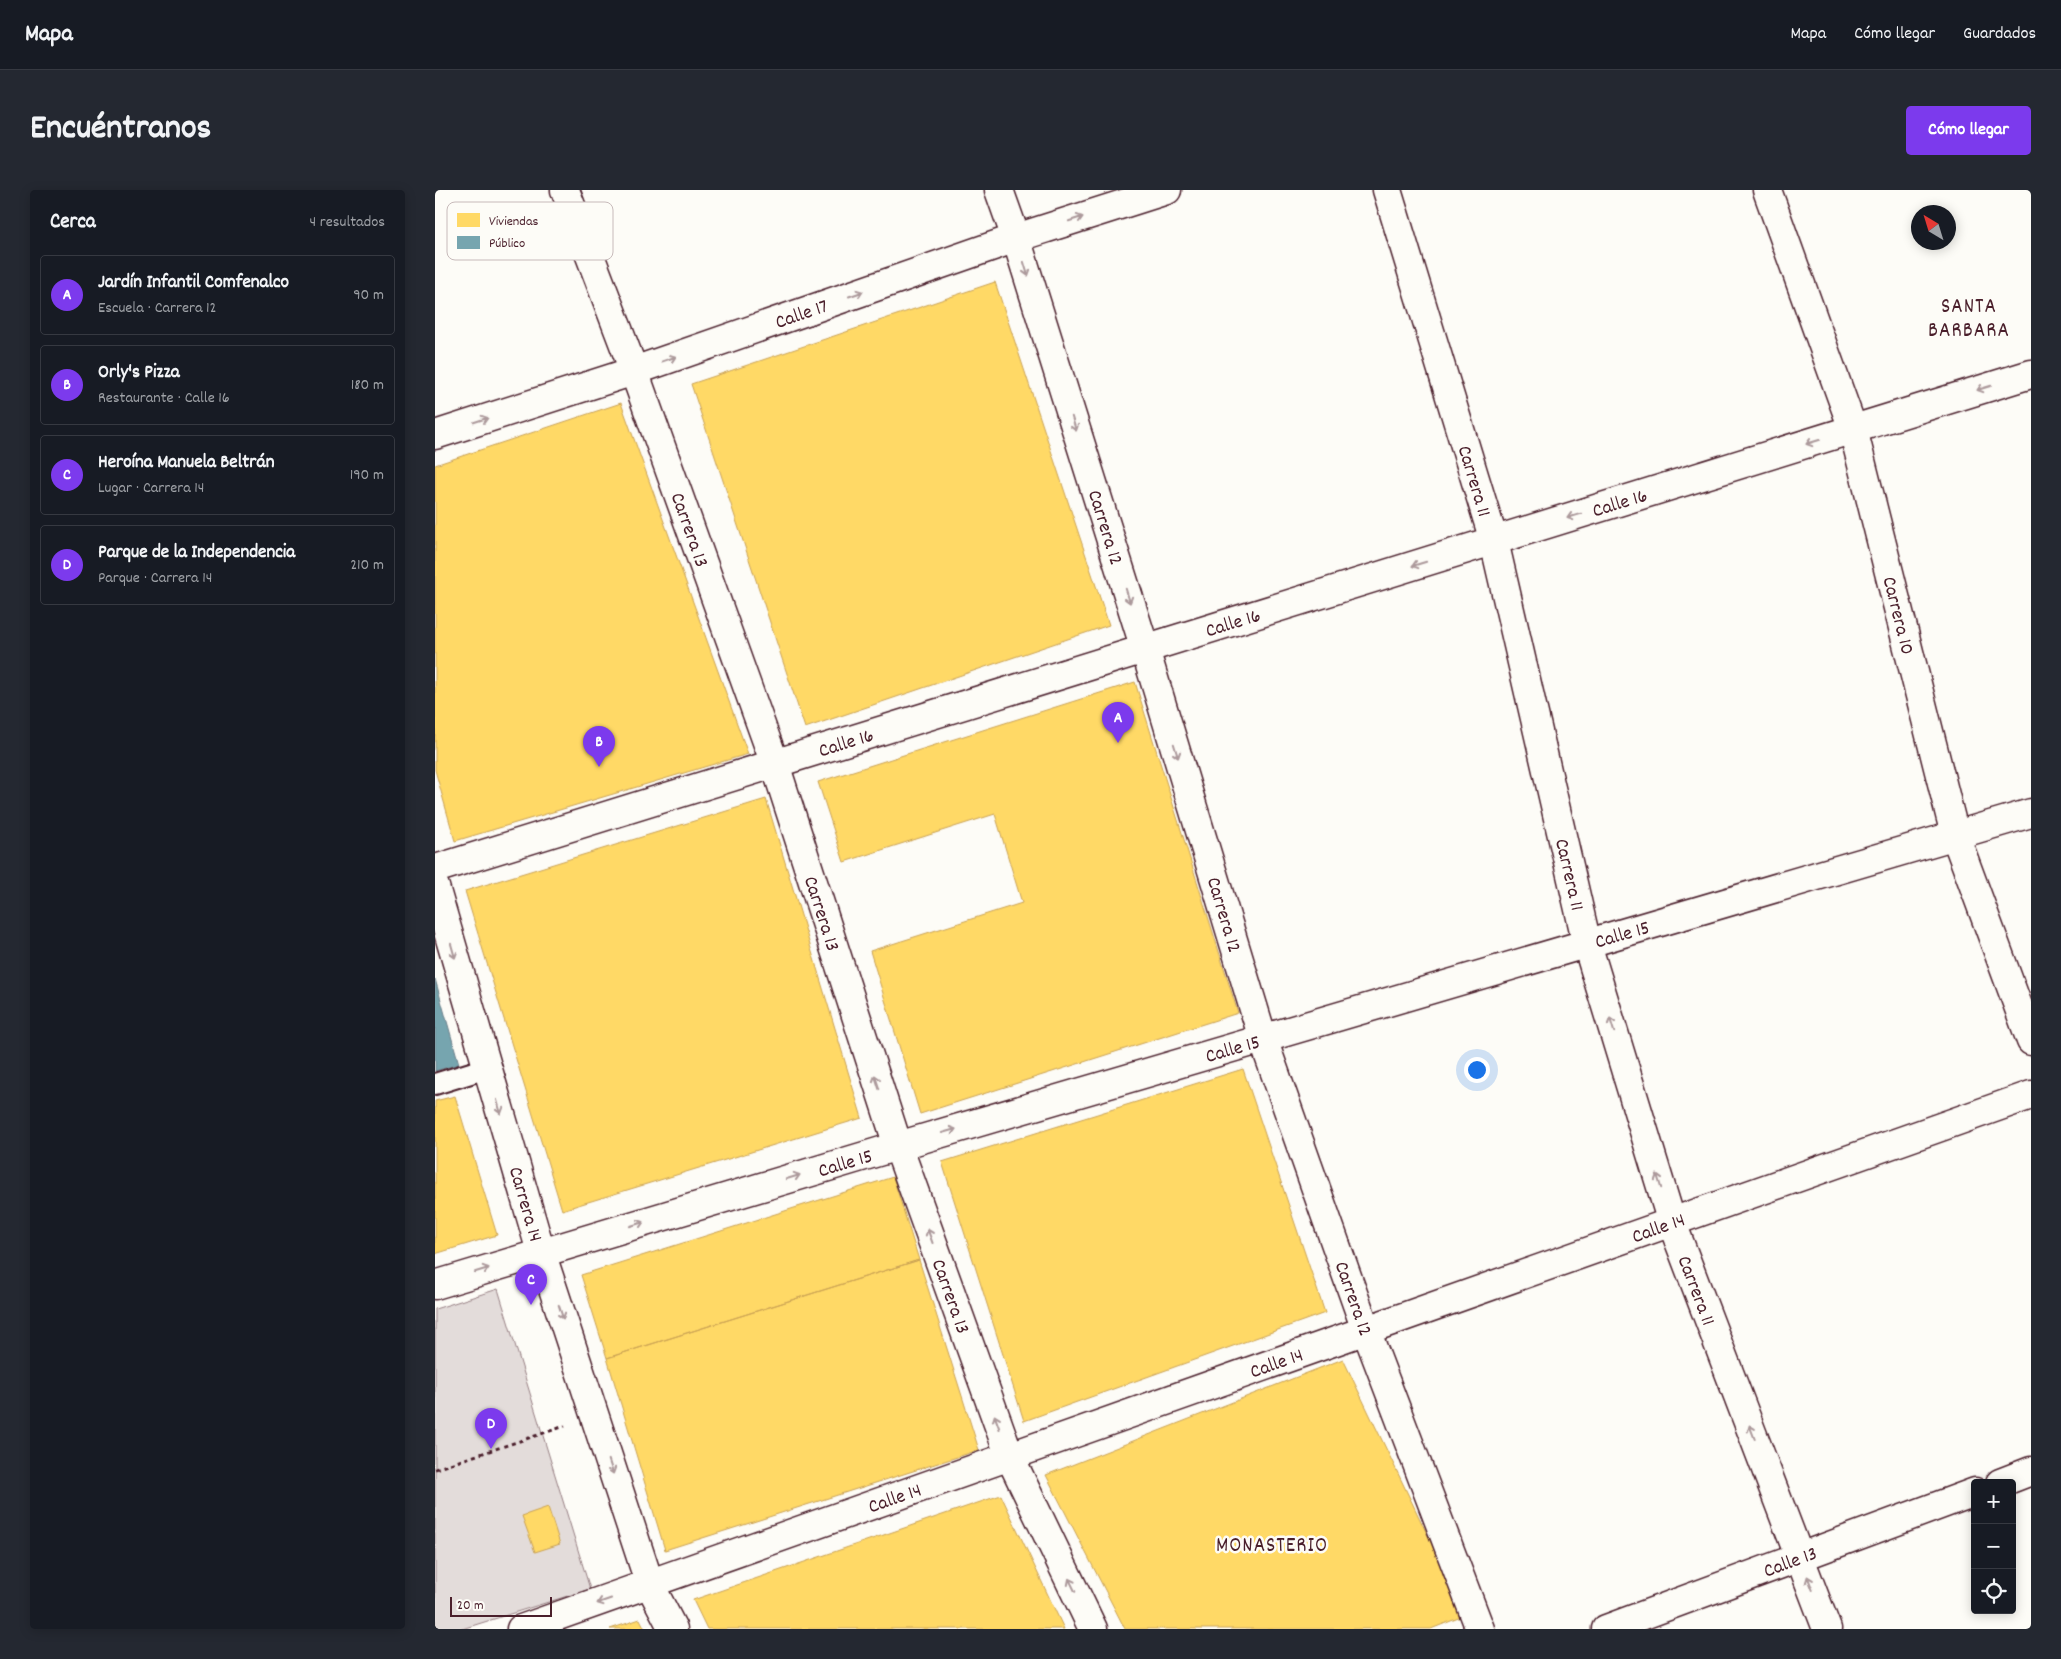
<!DOCTYPE html>
<html lang="es">
<head>
<meta charset="utf-8">
<style>
	:root { --surface:#171b24; --page:#242831; --text:#f1f3f6; --muted:#9ea1a6; --line:#363941; --accent:#7c3aed }
	body { margin:0; font-family:Dekko,sans-serif; background:var(--page); color:var(--text) }
	.controls { position:absolute; right:15px; bottom:15px; display:grid; overflow:hidden; border-radius:5px; box-shadow:0 2px 12px #0003 }
	.controls button { width:45px; height:45px; display:grid; place-items:center; padding:0; border:0; border-bottom:1px solid var(--line); background:var(--surface); color:var(--text); font:25px sans-serif }
	.compass { position:absolute; left:1476px; top:15px; width:45px; height:45px; border-radius:50%; background:var(--surface); box-shadow:0 2px 12px #0003; rotate:322deg }
	.scale { position:absolute; left:15px; bottom:12px; width:102px; box-sizing:border-box; padding-left:5px; border:2px solid #4a1f2b; border-top:0; font-size:14px; line-height:18px; white-space:nowrap; color:#4a1f2b; -webkit-text-stroke:4px #fdfcf7; paint-order:stroke }
	.you { position:absolute; left:1041px; top:879px; width:18px; height:18px; margin:-12px; border:4px solid #fff; border-radius:50%; background:#1a73e8; box-shadow:0 0 0 8px #1a73e833 }
	.badge { display:grid; place-items:center; width:32px; height:32px; border-radius:50%; background:var(--accent); color:#fff; font-size:16px; font-weight:700 }
	.pin { position:absolute; translate:-50% -41px; filter:drop-shadow(0 1px 2px #0008) }
	.pin::after { content:''; position:absolute; top:26px; width:18px; height:15px; background:inherit; clip-path:polygon(0 0,100% 0,50% 100%) }
	.list { margin:0; padding:0; list-style:none }
	h2 { display:flex; justify-content:space-between; align-items:center; height:65px; margin:0; padding:0 20px; font-size:21px }
	h2 small { font-size:16px; font-weight:400; color:var(--muted) }
	.list li { display:grid; grid-template-columns:32px 1fr auto; gap:15px; align-items:center; box-sizing:border-box; height:80px; margin:0 10px 10px; padding:0 10px; border:1px solid var(--line); border-radius:5px }
	.list b { display:block; font-size:19px; white-space:nowrap }
	.list p { margin:0; font-size:16px; white-space:nowrap; color:var(--muted) }
	.list em { font-size:16px; font-style:normal; color:var(--muted) }
	.icon { flex:none; width:28px; height:28px; fill:none; stroke:currentColor; stroke-width:2; stroke-linecap:round; stroke-linejoin:round }
	.map { position:relative; flex:none; width:1596px; height:1439px; overflow:hidden; border-radius:5px }
	header { display:flex; align-items:center; gap:30px; box-sizing:border-box; height:70px; padding:0 25px; background:var(--surface); border-bottom:1px solid var(--line) }
	header strong { font-size:24px }
	nav { display:flex; gap:28px; margin-inline-start:auto; font-size:18px }
	.intro { display:flex; align-items:center; justify-content:space-between; box-sizing:border-box; height:120px; padding:0 30px }
	h1 { margin:0; font-size:35px }
	.button { padding:12px 22px; border-radius:5px; background:var(--accent); color:#fff; font-size:18px; font-weight:700 }
	main { display:flex; gap:30px; padding:0 30px }
	aside { flex:1; background:var(--surface); border-radius:5px; box-shadow:0 2px 12px #0003 }
	.map>svg:first-child { display:block }
</style>
</head>
<body>
<header>
<strong>Mapa</strong>
<nav><a>Mapa</a><a>Cómo llegar</a><a>Guardados</a></nav>
</header>
<div class="intro"><h1>Encuéntranos</h1><a class="button">Cómo llegar</a></div>
<main>
<aside>
<h2>Cerca<small>4 resultados</small></h2>
<ul class="list">
<li><span class="badge">A</span><div><b>Jardín Infantil Comfenalco</b><p>Escuela · Carrera 12</p></div><em>90 m</em></li>
<li><span class="badge">B</span><div><b>Orly's Pizza</b><p>Restaurante · Calle 16</p></div><em>180 m</em></li>
<li><span class="badge">C</span><div><b>Heroína Manuela Beltrán</b><p>Lugar · Carrera 14</p></div><em>190 m</em></li>
<li><span class="badge">D</span><div><b>Parque de la Independencia</b><p>Parque · Carrera 14</p></div><em>210 m</em></li>
</ul>
</aside>
<div class="map">
<svg width="1596" height="1439" viewBox="0 0 1596 1439">
	<rect width="100%" height="100%" fill="#fdfcf7"/>
	<filter id="ink" filterUnits="userSpaceOnUse"><feTurbulence type="fractalNoise" baseFrequency=".02" numOctaves="2"/><feDisplacementMap in="SourceGraphic" scale="10" xChannelSelector="R" yChannelSelector="G"/><feConvolveMatrix kernelMatrix="1 2 1 2 8 2 1 2 1" color-interpolation-filters="sRGB"/></filter>
	<g filter="url(#ink)">
		<path fill="#e3dcda" stroke="#967e82" d="M63,1099L155,1399L27,1439H0V1119Z"/>
		<path fill="#ffd966" stroke="#c9a154" d="M560,92L674,435L370,538L256,194Z
			M186,213L313,564L20,651L0,580V275Z
			M700,492L803,823L485,924L435,761L587,713L560,624L409,672L383,592Z
			M331,609L427,928L127,1020L30,701Z
			M808,879L890,1123L589,1231L507,972Z
			M20,906L62,1045L0,1064V911Z
			M458,987L484,1070L172,1168L146,1085Z
			M484,1070L544,1260L230,1360L172,1168Z
			M908,1169L1031,1425L996,1439H690L611,1285Z
			M566,1305L629,1439H272L258,1410Z
			M113,1317L125,1354L100,1362L87,1326Z
			M205,1429L210,1439H175Z"/>
		<path fill="#76a5af" stroke="#697d87" d="M0,789L24,874L0,881Z"/>
		<g fill="none" stroke-linecap="round" stroke-linejoin="round">
			<defs>
				<path id="lane" d="M0,894L52,878"/>
				<g id="street">
					<path id="s1" d="M130,0L199,181L340,574L463,956L575,1267L658,1439"/>
					<path id="s2" d="M564,0L581,48L710,459L828,849L931,1140L1045,1439"/>
					<path id="s3" d="M952,0L1059,351L1152,754L1237,1033L1392,1439"/>
					<path id="s4" d="M1332,0L1418,239L1520,645L1596,851"/>
					<path id="s5" d="M0,245L199,181L581,48L732,0"/>
					<path id="s6" d="M0,679L1596,184"/>
					<path id="s7" d="M0,697L106,1062L215,1395L238,1439"/>
					<path id="s8" d="M0,1095L463,956L1596,623"/>
					<path d="M1565,1293L1596,1281"/>
					<path id="s9" d="M1171,1439L1540,1302"/>
				</g>
				<g id="secondary">
					<path id="s10" d="M86,1439L1596,905"/>
				</g>
			</defs>
			<use href="#lane" stroke="#4a1f2b" stroke-width="24"/>
			<use href="#street" stroke="#4a1f2b" stroke-width="31"/>
			<use href="#secondary" stroke="#4a1f2b" stroke-width="31"/>
			<path stroke="#4a1f2b" stroke-width="3" stroke-dasharray="4 4" stroke-linecap="butt" d="M0,1279L130,1236"/>
			<use href="#lane" stroke="#fdfcf7" stroke-width="20"/>
			<use href="#street" stroke="#fdfcf7" stroke-width="28"/>
			<use href="#secondary" stroke="#fdfcf7" stroke-width="28"/>
		</g>
		<defs><path id="oneway-shaft" d="M-6 0H5M1.5-3L5.5 0L1.5 3" fill="none" stroke-width="1.6" stroke-linecap="round" stroke-linejoin="round" transform="scale(1.25)"/></defs>
		<g stroke="#ac999b">
			<use href="#oneway-shaft" transform="translate(641 29) rotate(-18)"/>
			<use href="#oneway-shaft" transform="translate(591 79) rotate(73)"/>
			<use href="#oneway-shaft" transform="translate(421 104) rotate(-19)"/>
			<use href="#oneway-shaft" transform="translate(234 169) rotate(-19)"/>
			<use href="#oneway-shaft" transform="translate(1549 198) rotate(163)"/>
			<use href="#oneway-shaft" transform="translate(46 230) rotate(-18)"/>
			<use href="#oneway-shaft" transform="translate(639 234) rotate(73)"/>
			<use href="#oneway-shaft" transform="translate(1378 252) rotate(163)"/>
			<use href="#oneway-shaft" transform="translate(1139 326) rotate(163)"/>
			<use href="#oneway-shaft" transform="translate(984 374) rotate(163)"/>
			<use href="#oneway-shaft" transform="translate(693 406) rotate(73)"/>
			<use href="#oneway-shaft" transform="translate(741 561) rotate(73)"/>
			<use href="#oneway-shaft" transform="translate(18 761) rotate(74)"/>
			<use href="#oneway-shaft" transform="translate(1177 835) rotate(-107)"/>
			<use href="#oneway-shaft" transform="translate(442 892) rotate(-108)"/>
			<use href="#oneway-shaft" transform="translate(64 917) rotate(74)"/>
			<use href="#oneway-shaft" transform="translate(514 941) rotate(-16)"/>
			<use href="#oneway-shaft" transform="translate(358 987) rotate(-17)"/>
			<use href="#oneway-shaft" transform="translate(1224 991) rotate(-107)"/>
			<use href="#oneway-shaft" transform="translate(202 1034) rotate(-17)"/>
			<use href="#oneway-shaft" transform="translate(495 1046) rotate(-110)"/>
			<use href="#oneway-shaft" transform="translate(47 1080) rotate(-17)"/>
			<use href="#oneway-shaft" transform="translate(126 1122) rotate(72)"/>
			<use href="#oneway-shaft" transform="translate(562 1232) rotate(-110)"/>
			<use href="#oneway-shaft" transform="translate(1317 1242) rotate(-111)"/>
			<use href="#oneway-shaft" transform="translate(176 1277) rotate(72)"/>
			<use href="#oneway-shaft" transform="translate(1375 1393) rotate(-111)"/>
			<use href="#oneway-shaft" transform="translate(637 1395) rotate(-116)"/>
			<use href="#oneway-shaft" transform="translate(169 1411) rotate(161)"/>
		</g>
	</g>
	<g text-anchor="middle" stroke-width="5" stroke-linejoin="round" paint-order="stroke">
		<g font-size="20" fill="#4a1f2b" stroke="#fdfcf7">
			<text dy="7" stroke="none"><textPath href="#s5" startOffset="386">Calle 17</textPath></text>
			<text dy="7" stroke="none"><textPath href="#s3" startOffset="304">Carrera 11</textPath></text>
			<text dy="7" stroke="none"><textPath href="#s6" startOffset="1240">Calle 16</textPath></text>
			<text dy="7" stroke="none"><textPath href="#s2" startOffset="354">Carrera 12</textPath></text>
			<text dy="7" stroke="none"><textPath href="#s1" startOffset="362">Carrera 13</textPath></text>
			<text dy="7" stroke="none"><textPath href="#s4" startOffset="446">Carrera 10</textPath></text>
			<text dy="7" stroke="none"><textPath href="#s6" startOffset="835">Calle 16</textPath></text>
			<text dy="7" stroke="none"><textPath href="#s6" startOffset="430">Calle 16</textPath></text>
			<text dy="7" stroke="none"><textPath href="#s3" startOffset="709">Carrera 11</textPath></text>
			<text dy="7" stroke="none"><textPath href="#s1" startOffset="768">Carrera 13</textPath></text>
			<text dy="7" stroke="none"><textPath href="#s2" startOffset="759">Carrera 12</textPath></text>
			<text dy="7" stroke="none"><textPath href="#s8" startOffset="1238">Calle 15</textPath></text>
			<text dy="7" stroke="none"><textPath href="#s8" startOffset="832">Calle 15</textPath></text>
			<text dy="7" stroke="none"><textPath href="#s8" startOffset="428">Calle 15</textPath></text>
			<text dy="7" stroke="none"><textPath href="#s7" startOffset="330">Carrera 14</textPath></text>
			<text dy="7" stroke="none"><textPath href="#s10" startOffset="1206">Calle 14</textPath></text>
			<text dy="7" stroke="none"><textPath href="#s3" startOffset="1144">Carrera 11</textPath></text>
			<text dy="7" stroke="none"><textPath href="#s1" startOffset="1172">Carrera 13</textPath></text>
			<text dy="7" stroke="none"><textPath href="#s2" startOffset="1164">Carrera 12</textPath></text>
			<text dy="7" stroke="none"><textPath href="#s10" startOffset="801">Calle 14</textPath></text>
			<text dy="7" stroke="none"><textPath href="#s10" startOffset="396">Calle 14</textPath></text>
			<text dy="7" stroke="none"><textPath href="#s9" startOffset="196">Calle 13</textPath></text>
		</g>
		<g font-size="21" letter-spacing="1" fill="#4a1f2b" stroke="#fdfcf7">
			<text x="1534" y="122">SANTA<tspan x="1534" dy="24">BARBARA</tspan></text>
			<text x="837" y="1361">MONASTERIO</text>
		</g>
	</g>
	<rect x="12" y="12" width="166" height="58" rx="8" fill="#fdfcf7" stroke="#c7baba" stroke-width="1"/>
	<rect x="22" y="23" width="23" height="14" fill="#ffd966"/>
	<rect x="22" y="46" width="23" height="13" fill="#76a5af"/>
	<g font-size="14" fill="#4a1f2b">
		<text x="54" y="35">Viviendas</text>
		<text x="54" y="57">Público</text>
	</g>
</svg>
<div class="controls">
<button>+</button>
<button>−</button>
<button><svg class="icon" aria-label="locate" viewBox="0 0 24 24"><circle cx="12" cy="12" r="6"/><path d="M12 2v4M12 18v4M2 12h4M18 12h4"/></svg></button>
</div>
<svg class="compass" viewBox="-18 -18 36 36"><path d="M0-13l5 13h-10z" fill="#e53935"/><path d="M0 13l5-13h-10z" fill="#9ea1a6"/></svg>
<div class="scale">20 m</div>
<div class="you"></div>
<div class="pin badge" style="left:683px;top:553px">A</div>
<div class="pin badge" style="left:164px;top:577px">B</div>
<div class="pin badge" style="left:96px;top:1115px">C</div>
<div class="pin badge" style="left:56px;top:1259px">D</div>
</div>
</main>
</body>
</html>
